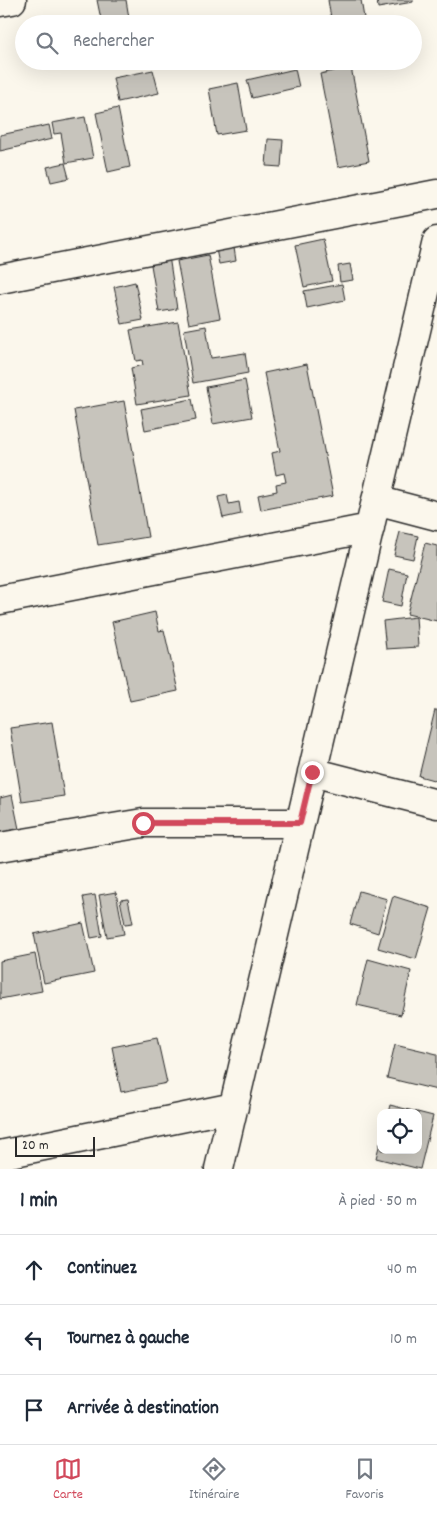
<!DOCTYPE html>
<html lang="fr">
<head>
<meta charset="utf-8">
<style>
	:root { --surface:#fff; --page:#f6f6f7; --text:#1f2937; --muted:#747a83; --line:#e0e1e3; --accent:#d1495b }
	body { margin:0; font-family:Dekko,sans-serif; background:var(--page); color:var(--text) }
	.controls { position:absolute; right:15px; bottom:15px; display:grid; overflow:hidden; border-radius:10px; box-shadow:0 5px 20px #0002 }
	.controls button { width:45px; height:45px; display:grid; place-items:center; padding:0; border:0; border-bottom:1px solid var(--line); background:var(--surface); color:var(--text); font:25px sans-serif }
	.scale { position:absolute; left:15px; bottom:12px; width:80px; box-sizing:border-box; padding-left:5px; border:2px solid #2b2b2b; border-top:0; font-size:14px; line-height:18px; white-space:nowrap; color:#2b2b2b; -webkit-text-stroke:4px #fbf7ec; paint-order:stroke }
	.stop { position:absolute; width:15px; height:15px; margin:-11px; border:4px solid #d1495b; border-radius:50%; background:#fff }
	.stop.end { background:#d1495b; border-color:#fff; box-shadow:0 1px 5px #0008 }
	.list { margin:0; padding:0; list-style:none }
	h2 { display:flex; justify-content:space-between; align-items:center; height:65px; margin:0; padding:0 20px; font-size:21px }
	h2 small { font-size:16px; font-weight:400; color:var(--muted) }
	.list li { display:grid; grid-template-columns:32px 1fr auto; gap:15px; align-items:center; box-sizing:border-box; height:70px; padding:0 20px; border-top:1px solid var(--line) }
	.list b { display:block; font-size:19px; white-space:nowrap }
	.list em { font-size:16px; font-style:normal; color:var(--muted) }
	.icon { flex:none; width:28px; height:28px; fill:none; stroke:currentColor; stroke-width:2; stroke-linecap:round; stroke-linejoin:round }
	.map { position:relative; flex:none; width:437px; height:1169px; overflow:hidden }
	.search { position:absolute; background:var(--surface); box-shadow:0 5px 20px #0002; left:15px; right:15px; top:15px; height:55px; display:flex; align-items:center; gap:12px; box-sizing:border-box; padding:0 18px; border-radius:28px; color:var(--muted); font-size:19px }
	.sheet { height:275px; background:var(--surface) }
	nav { display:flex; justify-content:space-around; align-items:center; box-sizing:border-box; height:70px; border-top:1px solid var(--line); background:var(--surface); font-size:14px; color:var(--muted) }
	nav a { display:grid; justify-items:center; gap:2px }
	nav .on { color:var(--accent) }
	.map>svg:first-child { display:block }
</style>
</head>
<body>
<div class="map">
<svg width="437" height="1169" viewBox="0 0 437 1169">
	<rect width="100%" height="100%" fill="#fbf7ec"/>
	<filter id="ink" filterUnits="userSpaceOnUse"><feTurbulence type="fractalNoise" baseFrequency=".02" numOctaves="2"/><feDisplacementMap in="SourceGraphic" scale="10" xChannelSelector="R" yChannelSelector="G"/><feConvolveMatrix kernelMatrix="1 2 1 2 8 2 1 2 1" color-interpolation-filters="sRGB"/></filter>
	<g filter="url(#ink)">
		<path fill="#c7c4bc" stroke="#2b2b2b" d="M97,0H126L130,24H102Z
			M328,0H361L365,24H332Z
			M377,0H413V2L378,8Z
			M351,67L369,161L338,167L320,74Z
			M295,69L299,87L252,98L247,80Z
			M153,70L159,93L118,102L113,78Z
			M238,83L246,130L217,135L209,89Z
			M118,108L130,167L108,172L96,113Z
			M85,117L93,158L66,163L61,133L54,134L52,123Z
			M49,125L52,139L0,151V135Z
			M268,139L283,140L281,167L266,166Z
			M65,163L69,178L51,182L47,167Z
			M323,239L332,281L304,287L295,245Z
			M233,241L236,261L219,264L215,244Z
			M208,255L220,318L189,324L177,261Z
			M169,256L177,309L159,312L150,259Z
			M350,264L353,280L340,282L338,266Z
			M135,282L143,320L122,324L114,287Z
			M342,284L345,300L307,308L304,291Z
			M178,322L191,395L137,404L131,368L143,365L142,360L136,361L130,330Z
			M206,326L211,358L245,353L248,373L193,383L184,330Z
			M307,364L333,496L261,510L258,495L277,491L276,484L286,482L284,473L276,475L272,453L280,451L264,373Z
			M245,380L252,417L213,424L206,387Z
			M192,399L196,420L145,430L141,409Z
			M124,401L148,537L98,545L74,410Z
			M227,495L229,504L239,502L241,514L223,518L218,497Z
			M400,532L418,536L413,559L394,555Z
			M425,543L437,546V621L407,614Z
			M389,569L407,573L401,606L382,602Z
			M155,612L159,631L164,630L178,691L130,701L112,622Z
			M416,617L418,647L386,649L383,621Z
			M435,710H437V781L419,776Z
			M52,722L64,796L22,802L10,728Z
			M12,795L19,829L0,833V798Z
			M359,891L387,899L378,933L350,924Z
			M116,892L124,934L107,937L99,895Z
			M95,895L102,936L91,938L83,897Z
			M393,896L431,908L416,959L378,948Z
			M128,899L133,923L125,924L120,900Z
			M83,923L94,973L44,983L34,934Z
			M35,954L42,991L0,999V961Z
			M368,959L411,971L401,1015L357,1005Z
			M157,1038L167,1083L121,1092L112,1047Z
			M395,1044L437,1054V1090L387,1078Z
			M390,1105L433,1116L420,1169L376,1158L381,1139V1150H418V1113H388Z"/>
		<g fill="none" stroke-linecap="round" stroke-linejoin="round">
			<defs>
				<path id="minor" d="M0,2L12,0
					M0,279L437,194
					M376,500L437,516
					M0,600L370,528
					M312,772L437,804
					M0,847L143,823H300
					M0,1155L234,1107
					M219,1169L437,241"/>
			</defs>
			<use href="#minor" stroke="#2b2b2b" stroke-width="31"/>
			<use href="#minor" stroke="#fbf7ec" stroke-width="28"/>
		</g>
	</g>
	<g fill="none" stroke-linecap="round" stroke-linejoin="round" filter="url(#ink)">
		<path stroke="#d1495b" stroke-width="6" d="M143,823H300L312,772"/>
	</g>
</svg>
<div class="controls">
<button><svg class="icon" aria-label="locate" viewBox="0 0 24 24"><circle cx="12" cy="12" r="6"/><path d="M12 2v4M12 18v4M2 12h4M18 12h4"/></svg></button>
</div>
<div class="scale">20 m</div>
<div class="stop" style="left:143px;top:823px"></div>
<div class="stop end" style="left:312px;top:772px"></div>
<div class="search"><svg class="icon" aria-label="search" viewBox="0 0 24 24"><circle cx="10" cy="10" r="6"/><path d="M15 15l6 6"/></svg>Rechercher</div>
</div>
<section class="sheet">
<h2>1 min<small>À pied · 50 m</small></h2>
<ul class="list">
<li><svg class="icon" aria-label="ahead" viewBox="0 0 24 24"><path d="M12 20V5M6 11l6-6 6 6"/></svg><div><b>Continuez</b></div><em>40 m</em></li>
<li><svg class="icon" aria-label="left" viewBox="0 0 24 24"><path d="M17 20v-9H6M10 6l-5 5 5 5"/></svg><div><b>Tournez à gauche</b></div><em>10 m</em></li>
<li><svg class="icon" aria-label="arrive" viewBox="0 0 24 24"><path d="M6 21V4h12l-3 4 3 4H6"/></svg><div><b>Arrivée à destination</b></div></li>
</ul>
</section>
<nav>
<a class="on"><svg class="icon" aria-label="map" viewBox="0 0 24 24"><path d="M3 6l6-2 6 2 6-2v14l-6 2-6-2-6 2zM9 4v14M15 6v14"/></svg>Carte</a>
<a><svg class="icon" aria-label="directions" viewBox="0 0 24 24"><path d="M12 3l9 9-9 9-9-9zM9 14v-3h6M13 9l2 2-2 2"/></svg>Itinéraire</a>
<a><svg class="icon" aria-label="saved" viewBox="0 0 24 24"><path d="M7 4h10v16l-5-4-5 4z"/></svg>Favoris</a>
</nav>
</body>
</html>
